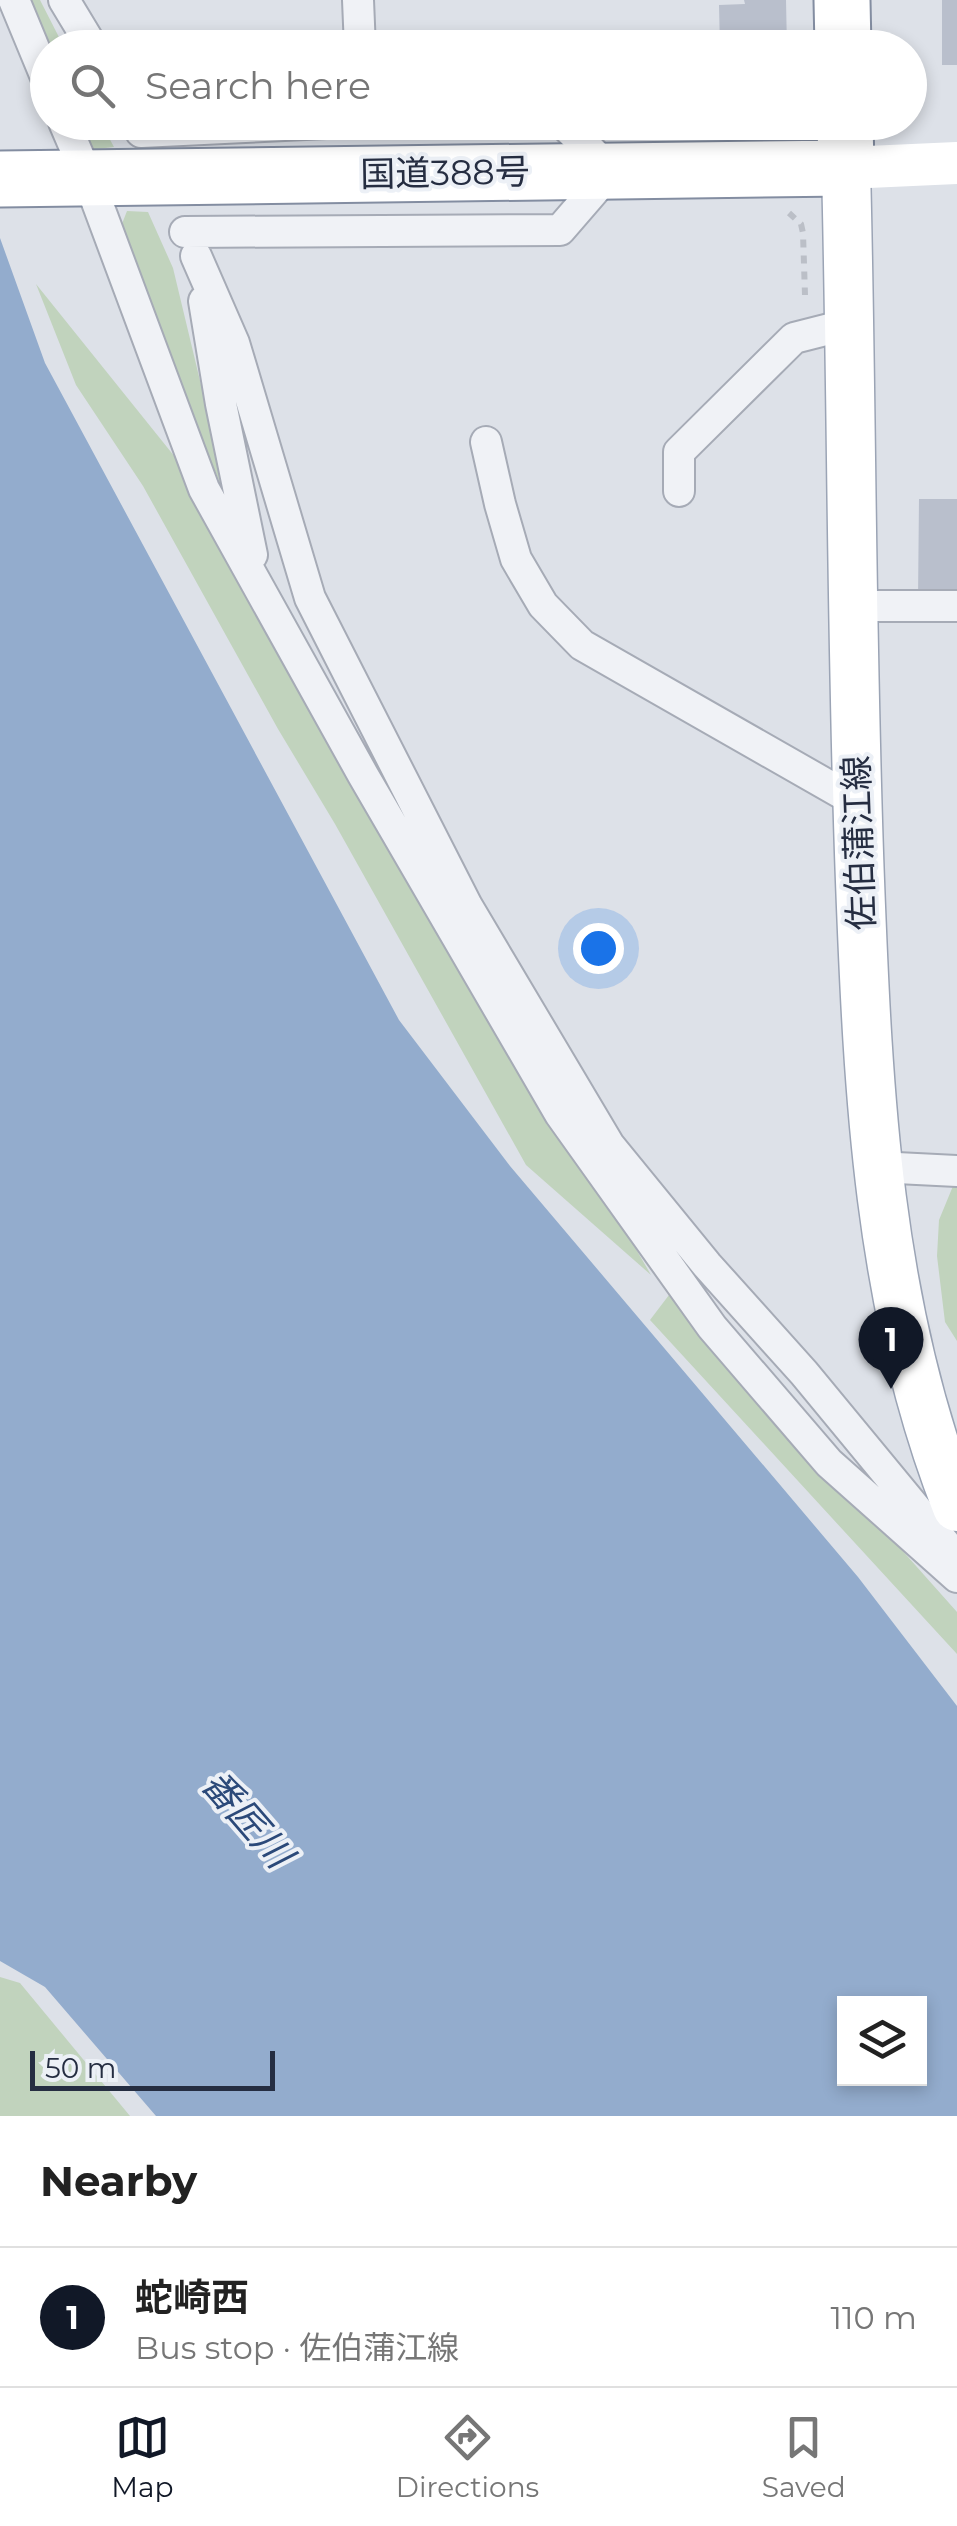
<!DOCTYPE html>
<html lang="en">
<head>
<meta charset="utf-8">
<style>
	:root { --surface:#fff; --page:#f6f6f6; --text:#222; --muted:#767676; --line:#e0e0e0; --accent:#111827 }
	body { margin:0; font-family:Montserrat,"Noto Sans JP",sans-serif; background:var(--page); color:var(--text) }
	.controls { position:absolute; right:30px; bottom:30px; display:grid; overflow:hidden; border-radius:0px; box-shadow:0 5px 15px #0003 }
	.controls button { width:90px; height:90px; display:grid; place-items:center; padding:0; border:0; border-bottom:2px solid var(--line); background:var(--surface); color:var(--text); font:50px sans-serif }
	.scale { position:absolute; left:30px; bottom:25px; width:245px; box-sizing:border-box; padding-left:10px; border:5px solid #252d41; border-top:0; font-size:28px; line-height:35px; white-space:nowrap; color:#252d41; -webkit-text-stroke:8px #ecf0f6; paint-order:stroke }
	.you { position:absolute; left:598px; top:948px; width:35px; height:35px; margin:-25px; border:8px solid #fff; border-radius:50%; background:#1a73e8; box-shadow:0 0 0 15px #1a73e833 }
	.badge { display:grid; place-items:center; width:65px; height:65px; border-radius:50%; background:var(--accent); color:#fff; font-size:32px; font-weight:700 }
	.pin { position:absolute; translate:-50% -82px; filter:drop-shadow(0 2px 5px #0008) }
	.pin::after { content:''; position:absolute; top:52px; width:35px; height:30px; background:inherit; clip-path:polygon(0 0,100% 0,50% 100%) }
	.list { margin:0; padding:0; list-style:none }
	h2 { display:flex; justify-content:space-between; align-items:center; height:130px; margin:0; padding:0 40px; font-size:42px }
	h2 small { font-size:32px; font-weight:400; color:var(--muted) }
	.list li { display:grid; grid-template-columns:65px 1fr auto; gap:30px; align-items:center; box-sizing:border-box; height:140px; padding:0 40px; border-top:2px solid var(--line) }
	.list b { display:block; font-size:38px; white-space:nowrap }
	.list p { margin:0; font-size:32px; white-space:nowrap; color:var(--muted) }
	.list em { font-size:32px; font-style:normal; color:var(--muted) }
	.icon { flex:none; width:55px; height:55px; fill:none; stroke:currentColor; stroke-width:2; stroke-linecap:round; stroke-linejoin:round }
	.map { position:relative; flex:none; width:957px; height:2116px; overflow:hidden }
	.search { position:absolute; background:var(--surface); box-shadow:0 5px 15px #0003; left:30px; right:30px; top:30px; height:110px; display:flex; align-items:center; gap:25px; box-sizing:border-box; padding:0 35px; border-radius:55px; color:var(--muted); font-size:38px }
	.sheet { height:270px; background:var(--surface) }
	nav { display:flex; justify-content:space-around; align-items:center; box-sizing:border-box; height:140px; border-top:2px solid var(--line); background:var(--surface); font-size:28px; color:var(--muted) }
	nav a { display:grid; justify-items:center; gap:5px }
	nav .on { color:var(--accent) }
	.map>svg:first-child { display:block }
</style>
</head>
<body>
<div class="map">
<svg width="957" height="2116" viewBox="0 0 957 2116">
	<rect width="100%" height="100%" fill="#dde1e8"/>
	<path fill="#c1d3bd" d="M19,0H40L64,47L48,48Z
		M71,123H101L114,147L88,150Z
		M127,211L148,212L173,268L231,510L118,234Z
		M36,284L183,467L651,1275L526,1165L335,824L278,729L143,486L76,385Z
		M957,1185V1341L945,1322L937,1256L939,1220L953,1186Z
		M669,1295L690,1312L957,1612V1654L650,1320Z
		M0,1977L20,1983L130,2116H0Z"/>
	<path fill="#93accd" fill-rule="evenodd" d="M0,238L45,363L399,1020L510,1166L858,1577L957,1706V2116H156L45,1987L0,1961ZM844,2004H920V2078H844Z"/>
	<path fill="#b9bfcc" d="M744,0H786L787,48H720L719,5L745,4Z
		M942,0H957V65H942Z
		M919,499H957V600L918,599Z"/>
	<g fill="none" stroke-linecap="round" stroke-linejoin="round">
		<defs>
			<path id="street" d="M14,0L48,82
				M64,0L93,48
				M358,0L360,48
				M64,122L88,178L204,489L363,775L560,1114L712,1327L829,1463L957,1577
				M141,132L347,122
				M185,232L560,230L611,171L562,122
				M196,256L234,343L310,598L467,906L609,1145L707,1265L804,1373L955,1556
				M204,301L221,404L252,555
				M486,442L500,504L516,559L543,605L582,645L857,802
				M679,491V452L794,338L849,324
				M854,606H957
				M877,1167L957,1171"/>
			<path id="primary" d="M846,168C852,405 851,643 860,881C868,1092 878,1307 957,1507"/>
			<path id="highway" d="M842,0L843,48
				M0,179L846,168L845,122"/>
		</defs>
		<use href="#street" stroke="#a6abb6" stroke-width="34"/>
		<use href="#primary" stroke="#9ba4b5" stroke-width="51"/>
		<use href="#highway" stroke="#838da1" stroke-width="59"/>
		<path stroke="#bbbfc7" stroke-width="6" stroke-dasharray="8 8" stroke-linecap="butt" d="M789,213L801,224L803,233L805,295"/>
		<use href="#street" stroke="#f0f2f6" stroke-width="30"/>
		<path stroke="#fff" stroke-width="42" d="M846,168L957,163"/>
		<use href="#primary" stroke="#fff" stroke-width="48"/>
		<use href="#highway" stroke="#fff" stroke-width="55"/>
	</g>
	<g text-anchor="middle" stroke-width="8" stroke-linejoin="round" paint-order="stroke">
		<g font-size="35" fill="#252d41" stroke="#ecf0f6">
			<text transform="translate(445 173) rotate(-1)" y="12">国道388号</text>
			<text transform="translate(859 843) rotate(-92)" y="12">佐伯蒲江線</text>
		</g>
		<g font-size="38" font-style="italic" fill="#2b4979" stroke="#ecf0f6">
			<text transform="translate(247 1819) rotate(49)" y="13">番匠川</text>
		</g>
	</g>
</svg>
<div class="controls">
<button><svg class="icon" aria-label="layers" viewBox="0 0 24 24"><path d="M12 4l9 5-9 5-9-5zM3 14l9 5 9-5"/></svg></button>
</div>
<div class="scale">50 m</div>
<div class="you"></div>
<div class="pin badge" style="left:891px;top:1389px">1</div>
<div class="search"><svg class="icon" aria-label="search" viewBox="0 0 24 24"><circle cx="10" cy="10" r="6"/><path d="M15 15l6 6"/></svg>Search here</div>
</div>
<section class="sheet">
<h2>Nearby<small></small></h2>
<ul class="list">
<li><span class="badge">1</span><div><b>蛇崎西</b><p>Bus stop · 佐伯蒲江線</p></div><em>110 m</em></li>
</ul>
</section>
<nav>
<a class="on"><svg class="icon" aria-label="map" viewBox="0 0 24 24"><path d="M3 6l6-2 6 2 6-2v14l-6 2-6-2-6 2zM9 4v14M15 6v14"/></svg>Map</a>
<a><svg class="icon" aria-label="directions" viewBox="0 0 24 24"><path d="M12 3l9 9-9 9-9-9zM9 14v-3h6M13 9l2 2-2 2"/></svg>Directions</a>
<a><svg class="icon" aria-label="saved" viewBox="0 0 24 24"><path d="M7 4h10v16l-5-4-5 4z"/></svg>Saved</a>
</nav>
</body>
</html>
